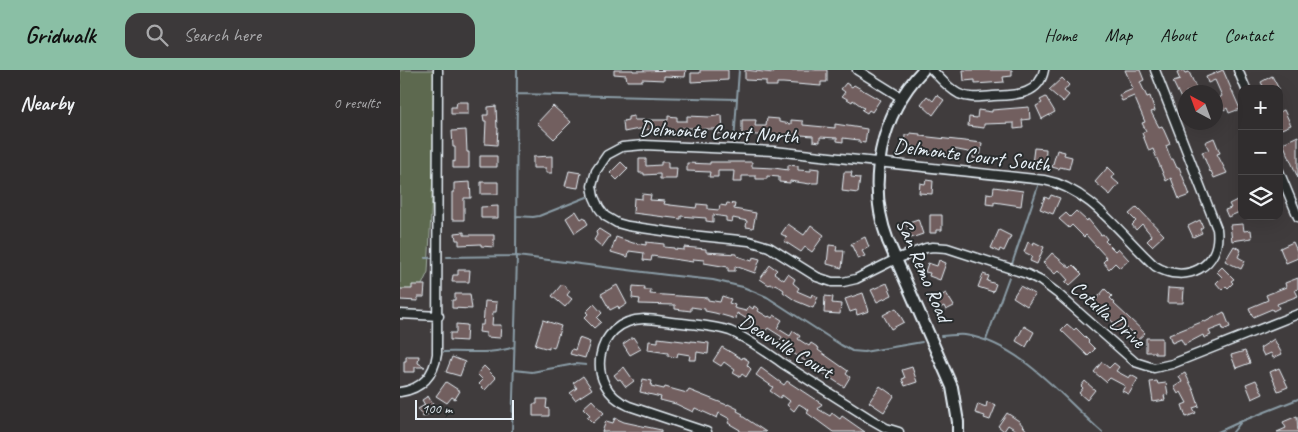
<!DOCTYPE html>
<html lang="en">
<head>
<meta charset="utf-8">
<style>
	:root { --surface:#302d2e; --page:#3c393a; --text:#f1f3f6; --muted:#a8a8aa; --line:#4b494a; --accent:#8abfa5 }
	body { margin:0; font-family:Caveat,sans-serif; background:var(--page); color:var(--text) }
	.controls { position:absolute; right:15px; top:15px; display:grid; overflow:hidden; border-radius:10px; box-shadow:0 5px 20px #0002 }
	.controls button { width:45px; height:45px; display:grid; place-items:center; padding:0; border:0; border-bottom:1px solid var(--line); background:var(--surface); color:var(--text); font:25px sans-serif }
	.compass { position:absolute; left:778px; top:15px; width:45px; height:45px; border-radius:50%; background:var(--surface); box-shadow:0 5px 20px #0002; rotate:319deg }
	.scale { position:absolute; left:15px; bottom:12px; width:99px; box-sizing:border-box; padding-left:5px; border:2px solid #e8f1f8; border-top:0; font-size:14px; line-height:18px; white-space:nowrap; color:#e8f1f8; -webkit-text-stroke:4px #2a2d2e; paint-order:stroke }
	.list { margin:0; padding:0; list-style:none }
	h2 { display:flex; justify-content:space-between; align-items:center; height:65px; margin:0; padding:0 20px; font-size:21px }
	h2 small { font-size:16px; font-weight:400; color:var(--muted) }
	.icon { flex:none; width:28px; height:28px; fill:none; stroke:currentColor; stroke-width:2; stroke-linecap:round; stroke-linejoin:round }
	.map { position:relative; flex:none; width:898px; height:362px; overflow:hidden }
	header { display:flex; align-items:center; gap:30px; box-sizing:border-box; height:70px; padding:0 25px; background:var(--accent); color:#111 }
	header strong { font-size:24px }
	nav { display:flex; gap:28px; margin-inline-start:auto; font-size:18px }
	.search { width:350px; height:45px; background:var(--page); display:flex; align-items:center; gap:12px; box-sizing:border-box; padding:0 18px; border-radius:15px; color:var(--muted); font-size:19px }
	main { display:flex }
	aside { flex:1; background:var(--surface) }
	.map>svg:first-child { display:block }
</style>
</head>
<body>
<header>
<strong>Gridwalk</strong>
<div class="search"><svg class="icon" aria-label="search" viewBox="0 0 24 24"><circle cx="10" cy="10" r="6"/><path d="M15 15l6 6"/></svg>Search here</div>
<nav><a>Home</a><a>Map</a><a>About</a><a>Contact</a></nav>
</header>
<main>
<aside>
<h2>Nearby<small>0 results</small></h2>
<ul class="list">
</ul>
</aside>
<div class="map">
<svg width="898" height="362" viewBox="0 0 898 362">
	<rect width="100%" height="100%" fill="#403c3d"/>
	<filter id="ink" filterUnits="userSpaceOnUse"><feTurbulence type="fractalNoise" baseFrequency=".02" numOctaves="2"/><feDisplacementMap in="SourceGraphic" scale="10" xChannelSelector="R" yChannelSelector="G"/><feConvolveMatrix kernelMatrix="1 2 1 2 8 2 1 2 1" color-interpolation-filters="sRGB"/></filter>
	<g filter="url(#ink)">
		<path fill="#5d6950" stroke="#a2ada4" d="M0,0H34V86L28,202L15,230L0,228Z"/>
		<g fill="none" stroke-linecap="round" stroke-linejoin="round">
			<path stroke="#8a9ca6" stroke-width="2" d="M117,24L337,29
				M334,72L339,0
				M116,146L133,147L139,146L187,127
				M116,186L117,0
				M47,187L117,186L267,205L313,210L343,217L367,227L441,275L452,281L464,282L522,272
				M25,188H33
				M612,194L638,116
				M541,266C549,266 557,264 565,265C620,273 662,327 702,362
				M586,270L609,207
				M44,282C68,281 91,285 114,277
				M114,300L132,302L175,294L186,295
				M112,362L117,187
				M818,362L842,351L898,329
				M833,362L841,352"/>
		</g>
		<path fill="#725f5f" stroke="#e8f1f8" d="M214,0H233V1L286,0L285,7L264,6V10L242,9V11H227L226,5L214,4Z
			M300,0H328V10L291,12V3H300Z
			M345,0L374,3V0H427V12H421V16L383,13H377V16H366V11L345,10Z
			M563,0H612V6L603,7L604,12L575,14V10L564,11Z
			M725,0H740L744,10L740,12L747,27L750,26L755,41L751,42L759,57L762,56L770,74L766,76L771,89H773L777,98L779,97L790,125L779,129L771,108L766,111L753,79L749,81L742,63L746,61L742,53L745,52L734,26L722,31L719,25L733,19Z
			M783,0L785,3L789,2L798,22H786V39L773,12L780,10L777,3Z
			M823,0L840,39L829,43L827,38L824,40L821,33L817,35L816,30L822,26L815,10L808,13L806,7Z
			M872,6L879,19H867L866,17L864,18L861,12Z
			M662,8L669,15L664,21L669,25L663,32L649,20Z
			M446,13L452,17L454,15L480,30L472,42L469,40L467,43L462,40L464,38L453,30L452,32L442,26L445,22L441,19Z
			M537,25L544,30L533,45L521,34L527,26L533,31Z
			M646,27L655,42L642,49L636,36L642,33L640,30Z
			M57,32H68V44H51V37H56Z
			M96,36L97,58H98L97,75L85,74L86,51H84L83,45H88V37Z
			M153,36L171,52L154,69L137,53Z
			M629,37L630,49L622,50L623,58L614,59V53L584,54V58L568,56L569,47L577,48L578,40L592,42V40Z
			M884,40L891,55L879,60V42Z
			M322,45L323,63L316,64V59H303V62H293V58H281V63L267,62V60L239,59L224,62L223,51L228,50V47L234,46V50H268V46L277,47V51H287V46L310,47Z
			M367,48L379,49V52L391,54V50L403,51V55L435,58V54L467,59L465,73L459,72V70L443,68V72L437,71V68L420,67V72L413,71V66L401,65V68L342,64V50H356L355,56H366Z
			M66,60L67,82H69V98H53V91L55,92V77H53L52,61Z
			M510,63L520,64V66L582,73L580,89L573,88V83L553,79L552,86L533,84V82L519,80L518,83L511,82L512,76L504,75L505,65H510Z
			M898,66V108L883,73Z
			M814,68L820,83L817,84L827,103L814,108L811,101L810,102L802,82L809,80L805,72Z
			M634,78L646,79L645,95L632,94Z
			M657,80L665,82L664,85L672,87L669,99L660,97L659,99L652,97Z
			M80,86H97V97H80Z
			M152,86V103H146V98H133V87Z
			M239,89H246V96L261,95V92H268V98H277L276,109H260V104L244,105V103H239Z
			M221,92L228,99L217,110L210,103Z
			M310,92H352V97L374,98L388,100V95L398,96V100L411,101V98L419,99L418,113H411L410,114L390,111V113L379,112V107L367,106V109H356V106H342V112H333L334,101H318V107H309L310,102L287,101V93L310,94Z
			M708,97L715,104L712,108L719,114L710,125L695,112Z
			M169,101L181,103L178,118L165,116Z
			M444,102H452L451,107L460,108L458,123L442,121Z
			M526,110L533,111L532,124L519,123L520,113L525,114Z
			M70,112L71,128H64V150H52V122H54V113Z
			M81,112H98V124H81Z
			M594,117L623,121L621,136L594,132V135L586,134L587,123L593,124Z
			M242,124L251,125L250,130L265,131L264,134L270,135L296,138L297,134L308,135V139L319,140L320,135L326,136L327,133L335,134L334,139L356,143L353,158L346,157L347,151L333,148L332,152L326,151V147L313,145V152L306,151V148L292,147L281,146V149L233,143L234,128L242,129Z
			M651,125L660,128L653,144L640,139L645,127L649,129Z
			M839,129L842,134V141L828,147L825,140L831,138L829,134Z
			M98,136V148H81V137Z
			M737,137L764,165L752,176L747,171L752,166L742,154L736,160L732,155L736,151L729,144Z
			M176,141L181,149L184,147L188,154L175,163L166,148Z
			M676,141L687,151L688,149L701,165L703,164L707,169L705,171L715,181L718,178L729,190L720,198L715,193L709,199L703,192L707,188L686,165L684,167L672,155L669,158L659,149L666,143L670,147Z
			M530,145H542V160H536V163H530Z
			M518,149L523,164L511,168L506,153Z
			M800,150L803,157L800,159L802,163L793,167L788,156Z
			M388,154L404,165L411,155L424,165L412,182L405,177L401,182L384,171L387,167L381,164Z
			M843,154L844,161L851,160L852,168L832,171L830,155Z
			M199,159L210,166L202,177L194,170L197,165L196,162Z
			M599,160L611,166L604,181L600,179L599,182L591,178Z
			M64,162V165H94V177L81,176V174L59,175V170H56L55,163Z
			M216,167L233,173L246,175V172L264,174V177L274,178V179L284,180V177L306,179V182L337,184V186L352,191L353,187L360,189L355,203L335,196V201H328V197L304,193V190L293,189V192L252,186L251,191L243,190L244,183L229,181L228,187L211,182Z
			M465,167L469,177L462,181L465,186L458,189L451,174Z
			M628,172L633,175L634,172L644,177L637,194L630,191L632,186L624,182Z
			M893,172L898,183V188L886,193L880,178Z
			M429,175L437,176L436,181H444L442,198L427,194Z
			M834,176L841,180L838,187L845,191L841,199L825,191Z
			M652,183L670,198L673,195L682,204L669,216L665,212L668,210L659,200L655,204L643,193Z
			M539,190L546,193L540,210L529,206L530,203L525,202L528,193L537,196Z
			M370,195L377,200L374,203L384,210L388,204L395,209L393,213L399,218L397,221L411,227L412,224L418,227L413,238L396,231L383,222L384,220L375,214L374,216L370,214L369,215L360,209Z
			M822,197L834,209L831,211L833,213L828,218L826,216L822,220L816,213L822,207L817,202Z
			M58,200H70L69,212H52L53,205H58Z
			M583,204L589,206L587,211L596,214L593,222L578,217Z
			M898,208V219L895,220L898,226L877,234L879,238L873,241L872,239L853,247L849,238L868,230L866,225L886,217L885,213Z
			M487,213L492,225L477,232L471,220Z
			M162,214L170,221L167,225L172,229L165,237L152,226Z
			M12,215H25L24,227H18V231L0,230V219H12Z
			M217,215L227,234L219,239L218,236L210,240L201,224Z
			M233,216L245,217L244,220H251L250,224L308,228V230L320,232L322,226L331,229L329,233L335,235L334,238L346,241L349,236L353,239L354,236L359,239L358,241L368,247L369,246L372,248L374,245L382,250L377,258L390,266L393,261L400,266L398,269L409,276L411,273L419,278L418,280L448,301L446,304L450,307L444,317L378,273L382,267L368,258L365,262L356,257L355,259L349,256L352,252L337,243L336,249L315,243L305,241V239L291,237V241L275,239V235L239,234L240,229L232,228Z
			M620,216L635,224L627,236L613,227Z
			M768,218L784,219L783,233H767Z
			M705,219L712,226L710,228L715,233L714,234L745,263L733,274L728,269L733,264L724,255L718,261L713,256L715,254L704,244L702,247L697,242L699,239L693,233Z
			M463,223L469,241L457,245L456,240L450,242L445,229Z
			M546,223L554,236L546,240L544,236L540,238L535,229Z
			M55,224H70L72,239L52,238V230H55Z
			M425,226L433,227L432,233L441,234L440,244L424,243Z
			M85,231L97,232L96,242H93L92,255H101L100,268L86,267V263L79,262L80,255H83Z
			M194,234L202,243L197,248L201,252L194,258L184,248L188,244L186,242Z
			M496,238L504,252L491,259L483,245Z
			M824,242L830,257L823,260L822,256L809,261L811,265L804,268L803,265L784,275L781,269L772,273L769,265L804,251L805,252Z
			M143,250L161,256L154,278L149,276V279L135,275Z
			M56,254L67,255L66,271L50,270V263H56Z
			M667,254L674,260L676,258L689,271L688,272L695,279L688,286L661,260Z
			M624,256L634,262L626,277L616,271Z
			M233,267L241,279L230,285L223,274Z
			M179,268L190,272L185,288L170,284L172,279L175,280Z
			M258,268L291,272V271L309,273L308,284L297,282L296,290H289L290,285L278,283L277,287L268,286V283L248,280L249,271L258,272Z
			M746,268H762V284H755V282H746Z
			M874,269L882,284L873,288L871,283L864,286L860,278Z
			M322,277L342,289L343,287L349,291L347,295L351,299L346,307L342,304L340,307L333,303L335,300L324,292L321,296L313,291Z
			M845,281L850,293L836,298L831,285Z
			M6,286H19L18,293L25,297H15V302H4V291H6Z
			M52,287L65,292L60,306L46,302Z
			M702,292L709,298L714,293L719,297L716,301L729,308L731,305L738,309L729,324L722,321L725,316L710,308L706,312L694,302Z
			M84,296L96,308L85,320L79,314L83,310L77,304Z
			M224,297L234,311L226,317L220,309L218,310L214,305Z
			M512,297L517,312L505,316L502,309L505,308L502,300Z
			M361,298L384,315L387,311L422,334L418,339L430,346L432,343L440,349L442,346L465,362H433L407,343L409,340L399,334L394,341L387,335L390,331L382,325L380,328L370,321L373,317L356,305Z
			M879,298L888,317L878,321L870,302Z
			M785,303L794,321L799,336L793,338L796,343L786,347L782,335L787,333L781,322L778,324L774,317L782,312L779,306Z
			M183,306L192,319L175,330L170,323L177,318L173,313Z
			M243,309L252,311L251,316L264,319L265,317L287,323L289,320L327,335L328,334L338,339L337,341L343,344L342,346L366,362H339L340,360L328,353L330,349L319,343L317,348L295,338L293,342L276,334L260,330L261,327L240,322Z
			M856,310L863,324L852,329L846,314Z
			M685,311L695,320L687,330L679,323L683,318L681,316Z
			M757,311L758,314L766,313L768,324L764,325L765,330L753,332L750,312Z
			M46,312L60,321L55,329L52,327L47,333L36,326Z
			M480,316L494,326L484,342L469,332Z
			M28,326L36,340L23,347L18,339L25,335L22,330Z
			M137,329H147L146,338L149,339V346H133V334H137Z
			M192,330L204,343L193,353L187,347L190,345L183,338Z
			M587,332L596,335L590,350L584,348L585,346L575,343L578,334L586,337Z
			M607,343L619,351L628,362H619L608,355L604,361L598,356Z
			M897,346L898,362H877L886,358L883,352Z
			M215,348L224,352L261,360V362H202L206,351L213,353Z"/>
		<g fill="none" stroke-linecap="round" stroke-linejoin="round">
			<defs>
				<path id="minor" d="M457,0L502,28
					M532,0C540,8 548,18 559,24C570,29 581,27 593,26C614,25 639,26 644,0
					M755,0L817,159C822,197 785,215 755,196C722,166 690,118 644,110L374,81L244,75L222,77L207,85L196,101L192,116L194,127L199,138L205,146L217,153L228,156L291,165L349,171L369,177L417,207L432,212H443L456,209L496,189L526,178L533,177L547,178L627,204L641,211L657,223L735,292L754,298L772,294L898,244
					M838,0L846,19
					M879,101L898,147
					M0,244L39,246
					M0,322C22,319 34,305 37,284L38,0
					M307,362L229,336C183,317 194,250 244,249C256,249 269,252 282,253C297,255 315,256 330,261C349,269 366,282 382,293C412,312 442,331 472,350L486,358L499,362"/>
				<path id="tertiary" d="M523,0C480,45 466,113 488,171L552,317L558,352V362"/>
			</defs>
			<use href="#minor" stroke="#e8f1f8" stroke-width="11"/>
			<use href="#tertiary" stroke="#e8f1f8" stroke-width="14"/>
			<use href="#minor" stroke="#2a2d2e" stroke-width="8"/>
			<use href="#tertiary" stroke="#2a2d2e" stroke-width="10"/>
		</g>
	</g>
	<g text-anchor="middle" stroke-width="4" stroke-linejoin="round" paint-order="stroke">
		<g font-size="21" fill="#e8f1f8" stroke="#2a2d2e">
			<text transform="translate(319 62) rotate(3)" y="7">Delmonte Court North</text>
			<text transform="translate(572 85) rotate(7)" y="7">Delmonte Court South</text>
			<text transform="translate(524 200) rotate(67)" y="7">San Remo Road</text>
			<text transform="translate(708 244) rotate(41)" y="7">Cotulla Drive</text>
			<text transform="translate(386 276) rotate(31)" y="7">Deauville Court</text>
		</g>
	</g>
</svg>
<div class="controls">
<button>+</button>
<button>−</button>
<button><svg class="icon" aria-label="layers" viewBox="0 0 24 24"><path d="M12 4l9 5-9 5-9-5zM3 14l9 5 9-5"/></svg></button>
</div>
<svg class="compass" viewBox="-18 -18 36 36"><path d="M0-13l5 13h-10z" fill="#e53935"/><path d="M0 13l5-13h-10z" fill="#a8a8aa"/></svg>
<div class="scale">100 m</div>
</div>
</main>
</body>
</html>
